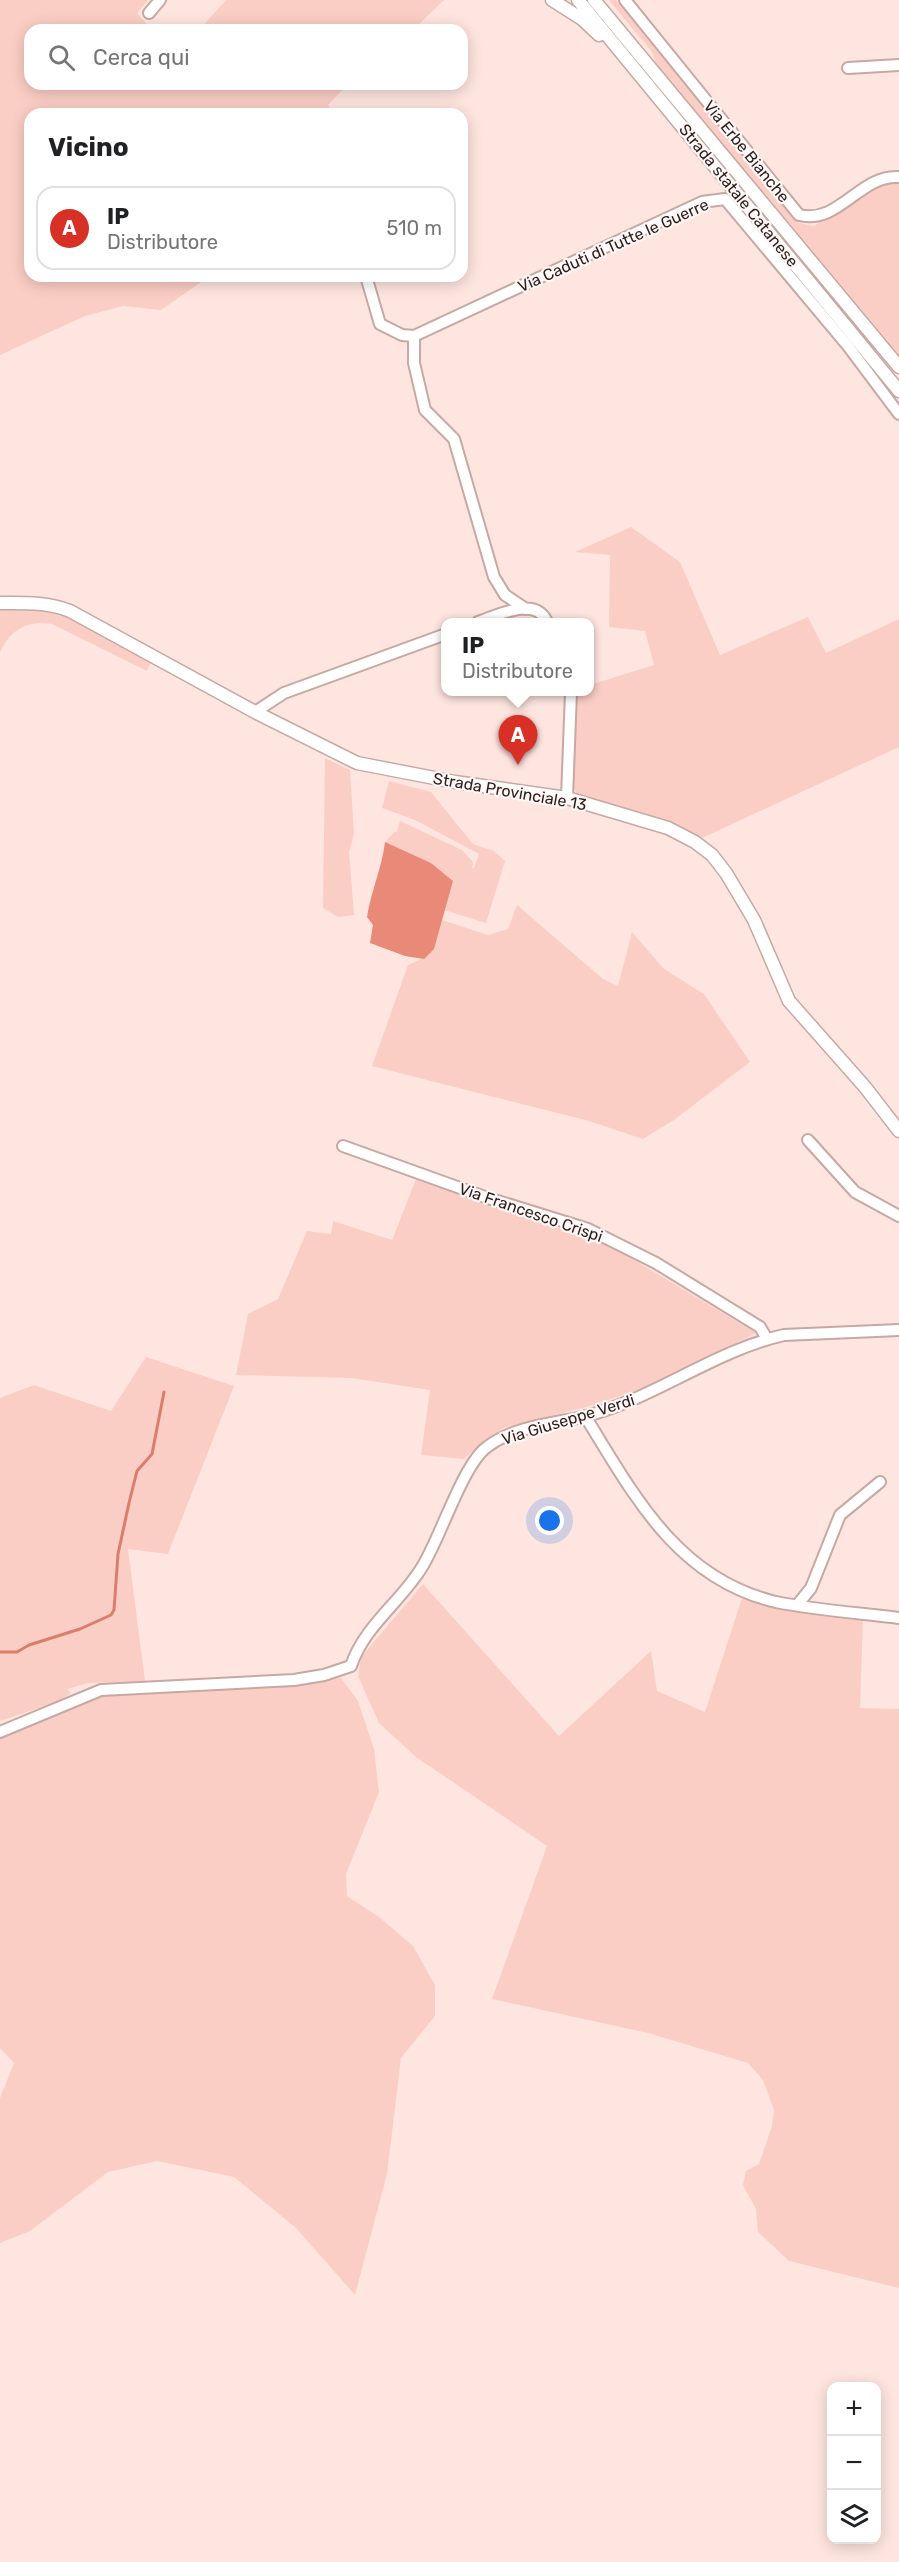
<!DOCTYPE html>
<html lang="it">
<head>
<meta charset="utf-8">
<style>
	:root { --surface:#fff; --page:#f2f2f2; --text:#202124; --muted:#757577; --line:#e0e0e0; --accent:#d93025 }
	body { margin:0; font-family:Rubik,sans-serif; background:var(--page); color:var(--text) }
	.controls { position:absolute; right:18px; bottom:18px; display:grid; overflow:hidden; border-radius:12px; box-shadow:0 3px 15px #0003 }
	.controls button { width:54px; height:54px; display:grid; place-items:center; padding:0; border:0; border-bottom:2px solid var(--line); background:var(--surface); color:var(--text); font:30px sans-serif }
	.you { position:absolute; left:550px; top:1521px; width:21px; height:21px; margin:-15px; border:4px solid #fff; border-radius:50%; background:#1a73e8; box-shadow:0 0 0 9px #1a73e833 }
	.badge { display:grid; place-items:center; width:39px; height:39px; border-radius:50%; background:var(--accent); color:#fff; font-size:20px; font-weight:700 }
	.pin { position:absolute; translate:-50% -50px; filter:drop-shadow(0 2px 3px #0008) }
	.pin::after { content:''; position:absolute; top:32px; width:21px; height:18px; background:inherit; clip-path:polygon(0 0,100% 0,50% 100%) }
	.popup { position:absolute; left:441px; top:618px; width:153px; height:78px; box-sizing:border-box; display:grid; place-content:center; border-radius:12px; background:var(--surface); filter:drop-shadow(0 2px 4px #0005); font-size:20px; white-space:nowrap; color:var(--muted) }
	.popup b { font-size:22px; color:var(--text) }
	.popup::after { content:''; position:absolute; left:50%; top:100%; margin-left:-12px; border:12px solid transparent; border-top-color:var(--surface) }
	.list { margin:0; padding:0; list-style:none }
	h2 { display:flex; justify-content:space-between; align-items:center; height:78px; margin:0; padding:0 24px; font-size:26px }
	h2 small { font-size:20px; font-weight:400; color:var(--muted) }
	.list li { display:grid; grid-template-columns:39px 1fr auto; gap:18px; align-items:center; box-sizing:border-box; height:84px; margin:0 12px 12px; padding:0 12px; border:2px solid var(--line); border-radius:18px }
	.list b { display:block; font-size:22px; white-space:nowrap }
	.list p { margin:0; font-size:20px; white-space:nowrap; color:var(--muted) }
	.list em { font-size:20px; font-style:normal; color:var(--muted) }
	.icon { flex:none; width:33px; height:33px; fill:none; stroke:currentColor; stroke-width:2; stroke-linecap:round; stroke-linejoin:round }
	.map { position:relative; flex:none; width:899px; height:2562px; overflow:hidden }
	.search { position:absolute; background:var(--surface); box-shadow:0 3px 15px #0003; left:24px; top:24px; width:444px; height:66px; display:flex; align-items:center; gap:15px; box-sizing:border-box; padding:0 21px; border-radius:18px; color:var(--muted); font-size:22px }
	.panel { position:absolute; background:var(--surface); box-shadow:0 3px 15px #0003; left:24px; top:108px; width:444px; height:174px; border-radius:18px }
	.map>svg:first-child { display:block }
</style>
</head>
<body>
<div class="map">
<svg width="899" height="2562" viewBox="0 0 899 2562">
	<rect width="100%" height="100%" fill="#ffe5e0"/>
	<path fill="#fbcec5" d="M0,0H148L137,13L152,30H30V84H348L328,105L333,114H30V276H210L161,310L123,306L85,316L0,355Z
		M226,0H444L413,30H199Z
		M609,0H616L799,223L814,226L877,185L899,182V357L657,66L652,52Z
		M631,527L680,562L720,655L808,617L826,653L899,619V747L702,838L670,821L578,795C563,777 575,719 577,695L580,692H590V685L654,665L645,631L609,627L610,555L575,552Z
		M35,609L76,620L152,660L147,671L52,624C28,620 11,629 0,652V610Z
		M325,758L350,770L354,834L349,852L354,915L338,917L323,908Z
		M389,781L431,792L473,844L494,851L505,861L486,923L444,910L453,881L431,863L385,842L394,832H397L400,821L462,850L473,862L472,868H474L479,854L415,820L382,808Z
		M517,905L603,979L618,986L632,932L664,969L704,994L750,1062L674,1120L643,1139L589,1121L372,1066L408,965C436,954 435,946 442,920L488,935L508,929Z
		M416,1179L611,1246L756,1333L660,1382L594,1405L504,1428L481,1444L464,1459L421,1455L430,1390L351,1378L236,1375L248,1314L278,1299L307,1231L331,1234L333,1221L392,1240Z
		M146,1357L234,1386L168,1554L128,1549L145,1681L88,1683L67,1689L71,1693L60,1701L0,1721V1398L34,1385L111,1411Z
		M423,1584L559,1736L651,1651L657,1691L705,1712L742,1598L774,1607L863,1620L860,1708L899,1709V2288L789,2261L758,2232L756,2209L743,2185L746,2171L759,2164L772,2126L774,2110L763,2080L748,2063L648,2033L492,1999L547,1846L416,1757L379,1723L358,1676L361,1657Z
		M341,1678L358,1701L374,1749L379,1792L346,1874L347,1896L379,1917L413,1946L435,1985V2016L401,2058L387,2174L355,2295L296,2228L234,2177L157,2161L108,2172L30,2231L0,2243V2098L14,2063L0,2048V1735L78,1707L101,1693L193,1691Z"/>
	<path fill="#e98977" d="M385,842L431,863L453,881L434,949L424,959L405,956L370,943L373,925L367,917C371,891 382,868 385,842Z"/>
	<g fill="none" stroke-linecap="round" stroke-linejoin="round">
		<path stroke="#dc7d6c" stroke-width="3" d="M0,1652H17L29,1645L80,1629L111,1615L114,1610L118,1554L129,1503L137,1471L152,1454L164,1392"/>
		<defs>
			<path id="minor" d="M625,0L799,215C839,225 860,174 899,177
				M149,13L160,0
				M848,68L899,65
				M366,276L380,324L402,335L414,336
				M414,336L702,202L725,199L848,346L899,414
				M414,336V363L425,410L454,439L494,577L505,595L526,609
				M478,622C496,616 536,595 547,622
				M255,712L284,693L446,634
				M567,798L571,692
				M808,1140L855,1192L899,1216
				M343,1146L488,1198L588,1229L656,1263L760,1327L767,1339
				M585,1416C634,1495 677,1579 776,1602C816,1610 859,1613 899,1618
				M798,1604L811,1588L840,1515L880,1482
				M0,1732L101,1690L294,1680L324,1675L351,1666C364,1626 401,1602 422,1567C440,1539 463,1464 487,1447C513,1427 550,1424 582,1417C653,1400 713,1351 784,1335L899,1330"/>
			<path id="major" d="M552,0L582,19L599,35
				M578,0L899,391
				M594,0L899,367
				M0,603C25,603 47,602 70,611L255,712L357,763L455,782L567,798L668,828L695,842L712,855L726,873L754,920L789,1001L865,1087L899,1131"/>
		</defs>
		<use href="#minor" stroke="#c7a8a2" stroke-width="14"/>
		<use href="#major" stroke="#c7a8a2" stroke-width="15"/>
		<use href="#minor" stroke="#fff" stroke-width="10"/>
		<use href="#major" stroke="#fff" stroke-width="12"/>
	</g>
	<g text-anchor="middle" stroke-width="4.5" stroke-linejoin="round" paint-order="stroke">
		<g font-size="16" fill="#2a1f1d" stroke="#fef7f6">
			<text transform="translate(747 151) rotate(51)" y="6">Via Erbe Bianche</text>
			<text transform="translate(739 195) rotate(51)" y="6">Strada statale Catanese</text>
			<text transform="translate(613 245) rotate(-24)" y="6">Via Caduti di Tutte le Guerre</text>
			<text transform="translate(510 791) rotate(10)" y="6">Strada Provinciale 13</text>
			<text transform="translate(531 1212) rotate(19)" y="6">Via Francesco Crispi</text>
			<text transform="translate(568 1419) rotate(-17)" y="6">Via Giuseppe Verdi</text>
		</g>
	</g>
</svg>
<div class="controls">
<button>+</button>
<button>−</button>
<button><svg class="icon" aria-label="layers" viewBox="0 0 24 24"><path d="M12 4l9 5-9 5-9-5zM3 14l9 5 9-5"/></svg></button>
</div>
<div class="you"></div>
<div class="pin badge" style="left:518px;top:765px">A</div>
<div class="popup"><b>IP</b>Distributore</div>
<div class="search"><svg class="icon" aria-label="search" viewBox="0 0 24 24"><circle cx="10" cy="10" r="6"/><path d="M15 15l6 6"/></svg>Cerca qui</div>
<section class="panel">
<h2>Vicino<small></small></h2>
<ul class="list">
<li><span class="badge">A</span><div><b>IP</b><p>Distributore</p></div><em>510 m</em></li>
</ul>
</section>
</div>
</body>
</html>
